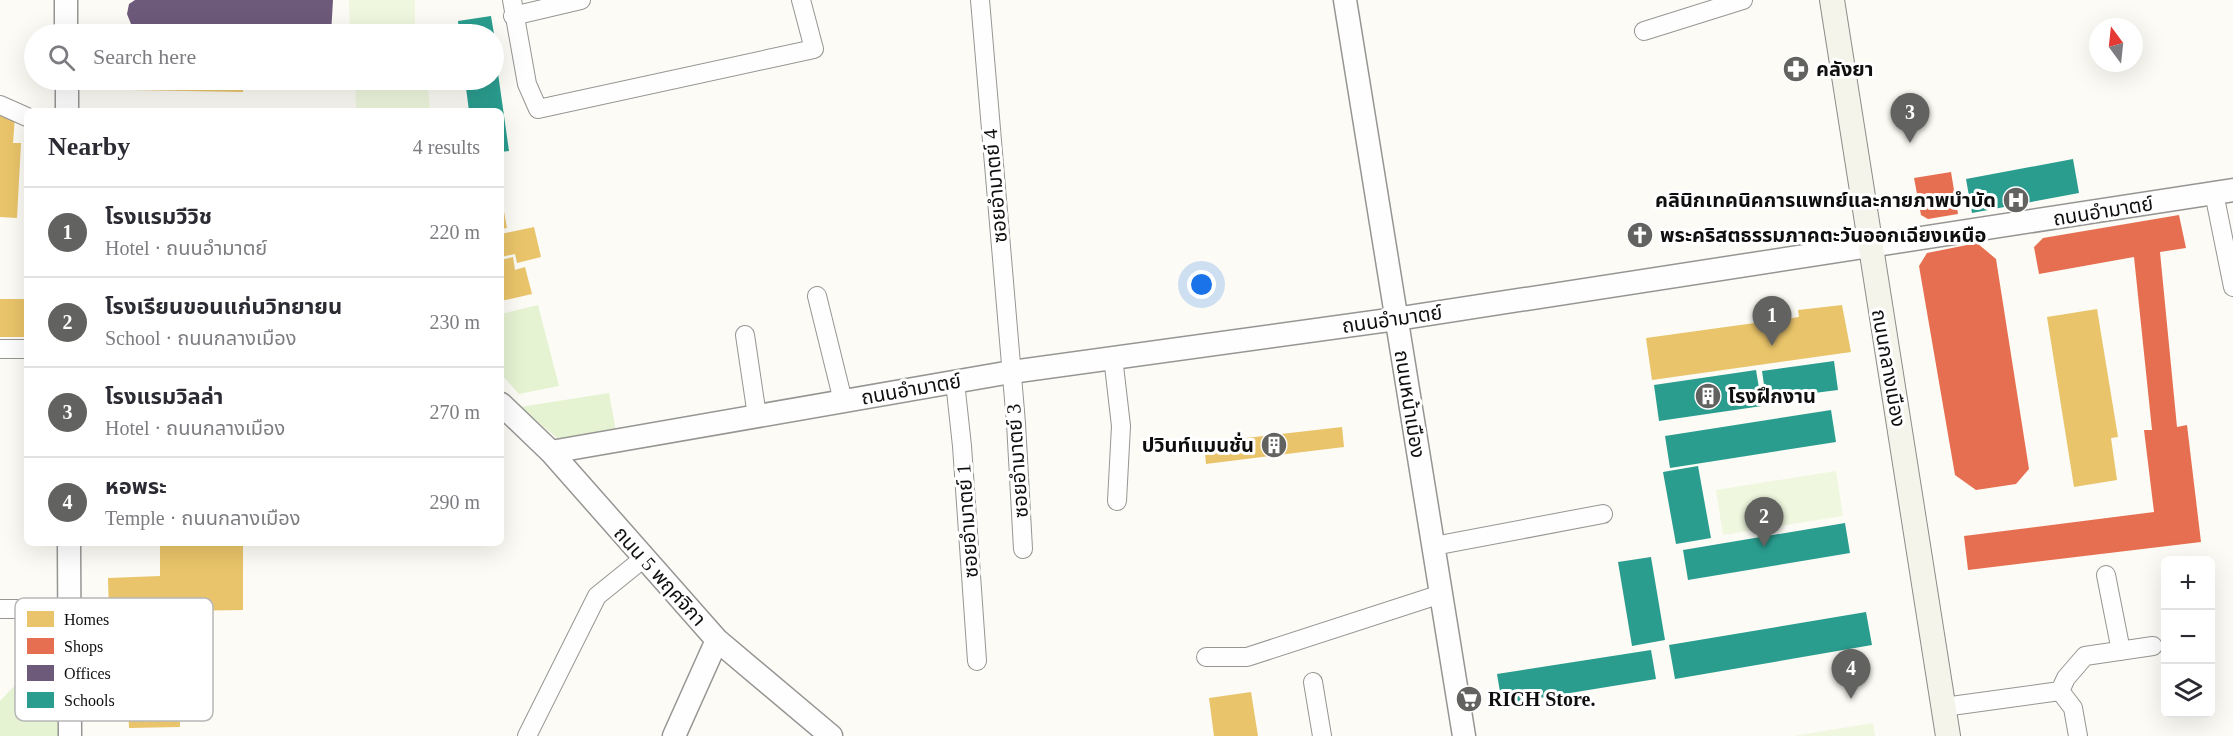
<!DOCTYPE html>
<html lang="en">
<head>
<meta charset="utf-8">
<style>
	:root { --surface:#fff; --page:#f2f2f3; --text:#2b2b33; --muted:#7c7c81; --line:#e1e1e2; --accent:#626260 }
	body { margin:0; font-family:"Times New Roman","Noto Sans Thai",serif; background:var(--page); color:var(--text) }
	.controls { position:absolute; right:18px; bottom:18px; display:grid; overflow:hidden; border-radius:9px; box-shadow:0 6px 24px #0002 }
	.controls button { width:54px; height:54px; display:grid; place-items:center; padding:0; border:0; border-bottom:2px solid var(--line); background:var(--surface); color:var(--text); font:30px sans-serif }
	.compass { position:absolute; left:2089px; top:18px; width:54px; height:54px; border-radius:50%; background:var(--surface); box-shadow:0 6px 24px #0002; rotate:345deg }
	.you { position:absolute; left:1202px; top:285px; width:21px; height:21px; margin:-15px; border:4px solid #fff; border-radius:50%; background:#1a73e8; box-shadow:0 0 0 9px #1a73e833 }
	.badge { display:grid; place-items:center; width:39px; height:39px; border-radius:50%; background:var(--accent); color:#fff; font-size:20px; font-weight:700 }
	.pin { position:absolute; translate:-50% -50px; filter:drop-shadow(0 2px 3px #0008) }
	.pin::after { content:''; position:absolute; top:32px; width:21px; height:18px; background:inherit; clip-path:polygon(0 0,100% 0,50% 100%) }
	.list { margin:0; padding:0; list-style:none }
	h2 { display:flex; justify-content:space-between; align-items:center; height:78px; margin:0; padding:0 24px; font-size:26px }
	h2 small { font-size:20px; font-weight:400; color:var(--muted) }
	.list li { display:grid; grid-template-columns:39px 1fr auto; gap:18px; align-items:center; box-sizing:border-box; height:90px; padding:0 24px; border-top:2px solid var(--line) }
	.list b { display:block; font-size:22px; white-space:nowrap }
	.list p { margin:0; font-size:20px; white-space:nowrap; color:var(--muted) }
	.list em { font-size:20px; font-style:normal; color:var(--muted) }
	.icon { flex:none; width:33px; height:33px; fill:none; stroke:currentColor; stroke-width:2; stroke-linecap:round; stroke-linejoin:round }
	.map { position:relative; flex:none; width:2233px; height:736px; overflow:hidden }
	.search { position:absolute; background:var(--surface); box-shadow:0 6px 24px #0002; left:24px; top:24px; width:480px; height:66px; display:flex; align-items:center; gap:15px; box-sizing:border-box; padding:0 21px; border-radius:33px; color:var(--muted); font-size:22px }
	.panel { position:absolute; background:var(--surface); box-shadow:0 6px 24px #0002; left:24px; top:108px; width:480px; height:438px; border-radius:9px }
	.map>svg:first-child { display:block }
</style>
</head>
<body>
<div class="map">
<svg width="2233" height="736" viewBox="0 0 2233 736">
	<rect width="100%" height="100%" fill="#fcfbf5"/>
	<path fill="#e5f3d3" d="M538,305L559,386L519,394L501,374V314Z
		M609,393L616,431L558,439L520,407Z
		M57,641L58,736H0V701Z"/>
	<path fill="#eff7de" d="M349,0H415V34H350Z
		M355,84L428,85L430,111H356Z
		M1836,471L1843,516L1723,535L1716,490Z
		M1873,723L1875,736H1794Z"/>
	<path fill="#e9c46a" d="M130,80H244L243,92L130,90Z
		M0,115L15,116L13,143H21L17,218L0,217Z
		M501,195L507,228L501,229Z
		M534,227L541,257L517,263L515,254L501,257V234Z
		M513,257L515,270L525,267L532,294L501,301V260Z
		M0,299H27V337H0Z
		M1842,305L1851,352L1652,380L1646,338L1799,317L1798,310Z
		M2097,309L2118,437L2111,438L2117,480L2074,487L2047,317Z
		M1342,427L1344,447L1206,464L1204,443Z
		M160,543H243V610L109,612L108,578L160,576Z
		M179,667L180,727L129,728L128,704H113L112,668Z
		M1251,692L1258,736H1214L1209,698Z"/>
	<path fill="#e76f51" d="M1951,172L1958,214L1928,219L1921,215L1914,178Z
		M2179,215L2186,248L2160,252L2177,427L2187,425L2201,542L1968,570L1964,536L2154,512L2144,430H2152L2134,257L2039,274L2034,247L2043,238Z
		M1977,243L1996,259L2029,469L2016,484L1976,490L1955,475L1919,266L1927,253Z"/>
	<path fill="#6d597a" d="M135,0H333L331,34H197V25L151,24L142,29L131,24L127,14L129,4Z"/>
	<path fill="#2a9d8f" d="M491,16L494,34H459L458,21Z
		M494,45L509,151L501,152V111H469L465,80H494Z
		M2073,159L2079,193L1972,213L1966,179Z
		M1834,361L1838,390L1766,399L1762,371Z
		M1756,370L1762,406L1659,421L1654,385Z
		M1831,410L1836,442L1670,468L1665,436Z
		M1698,466L1711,538L1676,544L1663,472Z
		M1845,523L1850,553L1688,580L1683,550Z
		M1651,557L1665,640L1632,646L1618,562Z
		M1866,612L1872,645L1675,679L1669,645Z
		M1651,650L1656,679L1502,704L1497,674Z"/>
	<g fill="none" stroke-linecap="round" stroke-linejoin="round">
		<defs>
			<path id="minor" d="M512,0L527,84L538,109L814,49L801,0
				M980,0L1016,423L1023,549
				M513,16L581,0
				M1644,31L1743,0
				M0,105L27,117
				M2214,193L2233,287
				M817,296L843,401
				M745,335L757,416
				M0,349H27
				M1113,357L1121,426L1117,501
				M955,382L962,446L977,661
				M1434,546L1603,514
				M2106,575L2121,651
				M0,609H70
				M1206,657H1247L1441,594
				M1313,682L1322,736
				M2060,691L2066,678L2085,656L2153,646
				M1944,707L2060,691L2073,708L2078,736
				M527,736L597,596L644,558"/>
			<path id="tertiary" d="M66,0V34
				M1345,0L1464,736
				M67,80V111
				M501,404L551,452L717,640L831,736
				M551,452L1011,372L1396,319L2233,190
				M69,543L70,736
				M674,736L717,640"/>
			<path id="secondary" d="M1832,0L1948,736"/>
		</defs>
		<use href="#minor" stroke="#969593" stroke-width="20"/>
		<use href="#tertiary" stroke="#969593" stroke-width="25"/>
		<use href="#secondary" stroke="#8c8c89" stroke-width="26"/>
		<use href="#minor" stroke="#fffefe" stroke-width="18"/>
		<use href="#tertiary" stroke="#fffefe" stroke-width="22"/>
		<use href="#secondary" stroke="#f5f4eb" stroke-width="24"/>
	</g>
	<defs>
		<symbol id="pharmacy-disc" viewBox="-11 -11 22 22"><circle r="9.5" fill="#626260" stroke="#fff"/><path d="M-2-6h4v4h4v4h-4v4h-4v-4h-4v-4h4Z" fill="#fff"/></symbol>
		<symbol id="hospital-disc" viewBox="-11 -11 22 22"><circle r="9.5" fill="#626260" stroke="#fff"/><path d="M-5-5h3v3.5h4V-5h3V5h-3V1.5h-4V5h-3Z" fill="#fff"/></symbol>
		<symbol id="church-disc" viewBox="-11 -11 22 22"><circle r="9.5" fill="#626260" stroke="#fff"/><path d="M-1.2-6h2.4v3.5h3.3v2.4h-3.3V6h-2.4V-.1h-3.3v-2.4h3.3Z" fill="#fff"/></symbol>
		<symbol id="building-disc" viewBox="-11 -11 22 22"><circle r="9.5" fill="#626260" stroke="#fff"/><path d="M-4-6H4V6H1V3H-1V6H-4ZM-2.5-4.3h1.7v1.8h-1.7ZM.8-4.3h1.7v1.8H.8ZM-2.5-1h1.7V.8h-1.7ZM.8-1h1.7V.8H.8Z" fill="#fff"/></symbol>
		<symbol id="supermarket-disc" viewBox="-11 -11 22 22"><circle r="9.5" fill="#626260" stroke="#fff"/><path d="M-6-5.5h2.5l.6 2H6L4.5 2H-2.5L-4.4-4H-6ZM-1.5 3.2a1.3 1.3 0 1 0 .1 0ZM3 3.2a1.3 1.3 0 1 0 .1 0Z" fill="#fff"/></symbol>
	</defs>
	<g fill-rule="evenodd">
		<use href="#pharmacy-disc" x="1781" y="54" width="30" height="30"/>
		<use href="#hospital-disc" x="2001" y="185" width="30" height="30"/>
		<use href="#church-disc" x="1625" y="220" width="30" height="30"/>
		<use href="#building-disc" x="1693" y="381" width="30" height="30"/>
		<use href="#building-disc" x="1259" y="430" width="30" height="30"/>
		<use href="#supermarket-disc" x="1454" y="684" width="30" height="30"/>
	</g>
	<g text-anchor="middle" stroke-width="6" stroke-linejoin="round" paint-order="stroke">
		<g font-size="20" font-weight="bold" fill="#0f0f0f" stroke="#fff" text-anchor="start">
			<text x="1816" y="76">คลังยา</text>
			<text x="1996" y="207" text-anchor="end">คลินิกเทคนิคการแพทย์และกายภาพบำบัด</text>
			<text x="1660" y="242">พระคริสตธรรมภาคตะวันออกเฉียงเหนือ</text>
			<text x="1728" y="403">โรงฝึกงาน</text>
			<text x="1254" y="452" text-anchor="end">ปวินท์แมนชั่น</text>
			<text x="1488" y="706">RICH Store.</text>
		</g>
		<g font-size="20" fill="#0f0f0f" stroke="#fff">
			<text transform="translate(995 186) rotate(-95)" y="7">ซอยอำมาตย์ 4</text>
			<text transform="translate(2103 211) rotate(-9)" y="7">ถนนอำมาตย์</text>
			<text transform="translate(1392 319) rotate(-8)" y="7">ถนนอำมาตย์</text>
			<text transform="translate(1889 368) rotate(80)" y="7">ถนนกลางเมือง</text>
			<text transform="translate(911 389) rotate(-10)" y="7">ถนนอำมาตย์</text>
			<text transform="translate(1410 404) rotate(81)" y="7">ถนนหน้าเมือง</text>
			<text transform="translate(1017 461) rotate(-94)" y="7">ซอยอำมาตย์ 3</text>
			<text transform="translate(967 521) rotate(-94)" y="7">ซอยอำมาตย์ 1</text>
			<text transform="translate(660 576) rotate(48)" y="7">ถนน 5 พฤศจิกา</text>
		</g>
	</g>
	<rect x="15" y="598" width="198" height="123" rx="9" fill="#fff" stroke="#b7b7b7" stroke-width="1.5"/>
	<rect x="27" y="611" width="27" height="16" fill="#e9c46a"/>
	<rect x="27" y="638" width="27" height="16" fill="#e76f51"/>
	<rect x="27" y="665" width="27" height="16" fill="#6d597a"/>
	<rect x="27" y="692" width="27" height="16" fill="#2a9d8f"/>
	<g font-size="16" fill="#0f0f0f">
		<text x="64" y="625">Homes</text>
		<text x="64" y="652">Shops</text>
		<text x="64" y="679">Offices</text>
		<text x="64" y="706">Schools</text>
	</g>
</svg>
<div class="controls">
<button>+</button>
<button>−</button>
<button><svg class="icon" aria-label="layers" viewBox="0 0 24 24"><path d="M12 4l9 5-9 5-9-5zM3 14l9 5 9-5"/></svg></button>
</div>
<svg class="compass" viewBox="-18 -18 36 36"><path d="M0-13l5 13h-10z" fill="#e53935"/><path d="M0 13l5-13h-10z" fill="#7c7c81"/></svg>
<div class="you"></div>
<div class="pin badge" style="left:1772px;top:346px">1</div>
<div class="pin badge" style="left:1764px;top:547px">2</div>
<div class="pin badge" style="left:1910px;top:143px">3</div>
<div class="pin badge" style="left:1851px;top:699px">4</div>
<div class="search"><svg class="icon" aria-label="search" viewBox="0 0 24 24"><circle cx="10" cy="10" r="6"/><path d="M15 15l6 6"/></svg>Search here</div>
<section class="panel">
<h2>Nearby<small>4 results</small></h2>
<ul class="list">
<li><span class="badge">1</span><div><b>โรงแรมวีวิช</b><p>Hotel · ถนนอำมาตย์</p></div><em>220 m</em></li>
<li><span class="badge">2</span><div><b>โรงเรียนขอนแก่นวิทยายน</b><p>School · ถนนกลางเมือง</p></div><em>230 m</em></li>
<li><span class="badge">3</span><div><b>โรงแรมวิลล่า</b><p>Hotel · ถนนกลางเมือง</p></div><em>270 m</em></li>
<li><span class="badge">4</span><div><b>หอพระ</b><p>Temple · ถนนกลางเมือง</p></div><em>290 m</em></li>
</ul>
</section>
</div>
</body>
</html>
